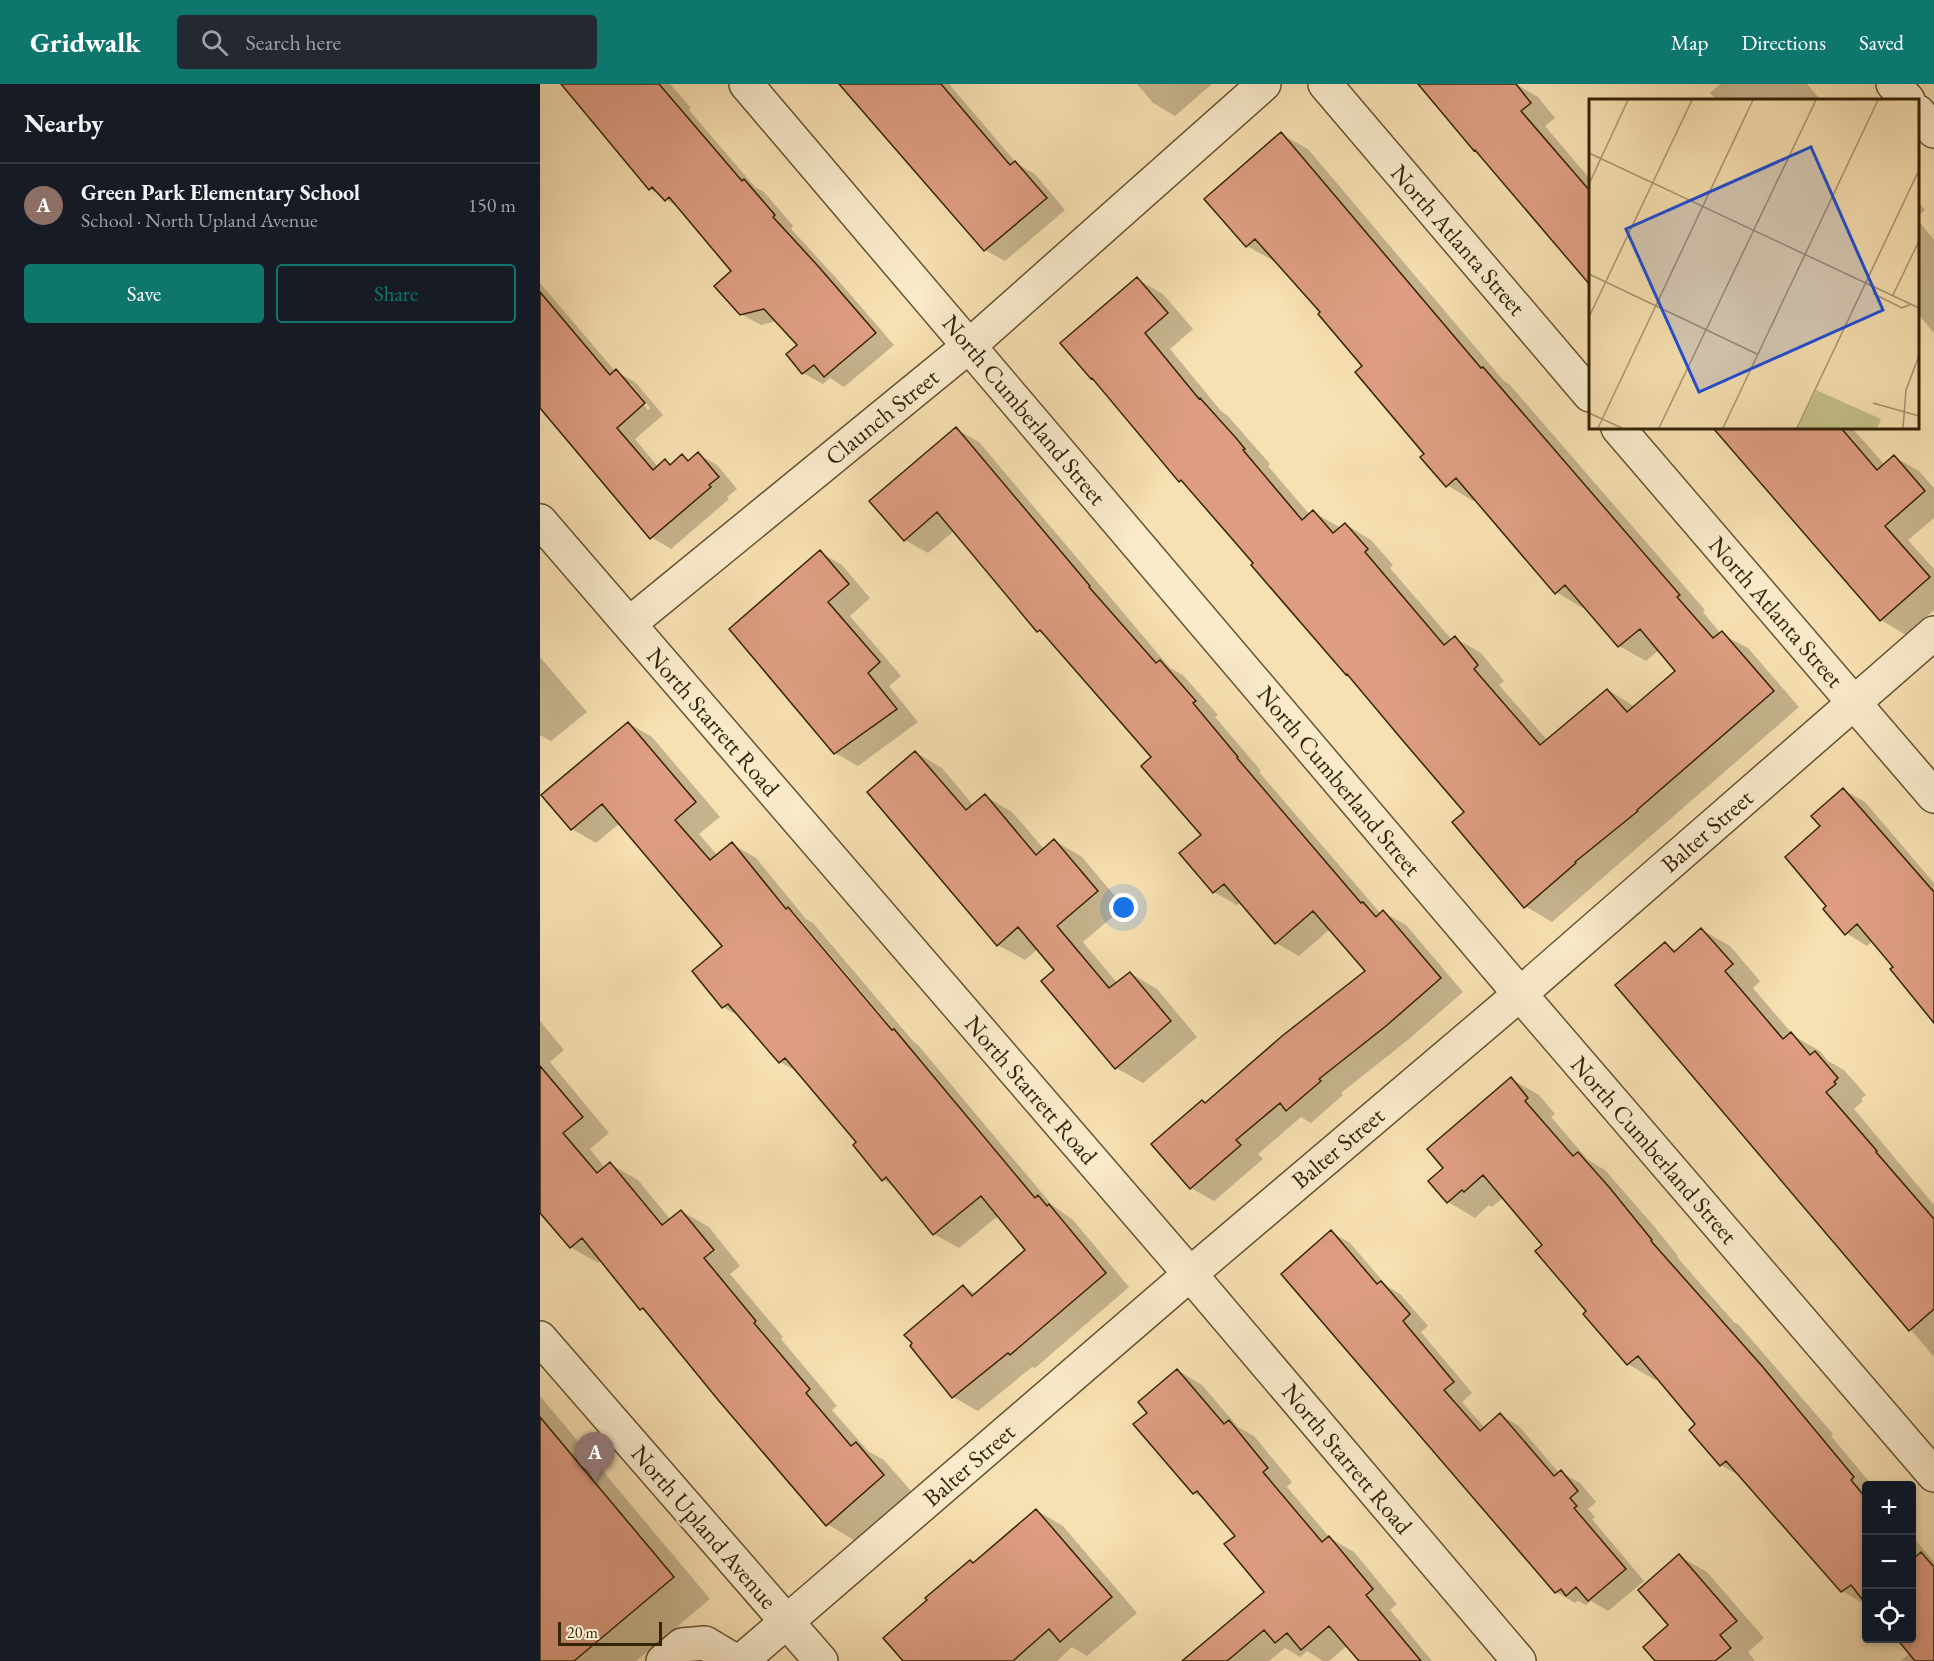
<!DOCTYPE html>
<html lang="en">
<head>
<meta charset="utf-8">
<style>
	:root { --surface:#171b24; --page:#242831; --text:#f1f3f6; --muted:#9ea1a6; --line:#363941; --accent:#0f766e }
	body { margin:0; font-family:"EB Garamond",serif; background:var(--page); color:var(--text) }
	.controls { position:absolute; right:18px; bottom:18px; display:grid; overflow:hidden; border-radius:6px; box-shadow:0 3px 9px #0003 }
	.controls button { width:54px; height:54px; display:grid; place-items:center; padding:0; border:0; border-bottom:2px solid var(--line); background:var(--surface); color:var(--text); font:30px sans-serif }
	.scale { position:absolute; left:18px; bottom:15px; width:104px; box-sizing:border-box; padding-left:6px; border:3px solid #352306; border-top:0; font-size:16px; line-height:21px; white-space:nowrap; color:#352306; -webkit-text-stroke:4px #faebcc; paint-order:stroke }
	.you { position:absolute; left:584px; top:824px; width:21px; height:21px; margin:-15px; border:4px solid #fff; border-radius:50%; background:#1a73e8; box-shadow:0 0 0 9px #1a73e833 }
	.badge { display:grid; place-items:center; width:39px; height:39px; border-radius:50%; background:var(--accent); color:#fff; font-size:20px; font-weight:700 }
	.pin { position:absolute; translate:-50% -50px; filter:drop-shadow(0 2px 3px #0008) }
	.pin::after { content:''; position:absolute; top:32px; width:21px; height:18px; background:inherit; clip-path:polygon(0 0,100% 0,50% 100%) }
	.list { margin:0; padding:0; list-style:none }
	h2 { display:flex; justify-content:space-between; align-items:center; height:78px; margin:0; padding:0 24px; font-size:26px }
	h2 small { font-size:20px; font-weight:400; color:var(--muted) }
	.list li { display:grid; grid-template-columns:39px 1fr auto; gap:18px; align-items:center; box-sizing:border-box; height:84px; padding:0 24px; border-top:2px solid var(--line) }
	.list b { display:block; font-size:22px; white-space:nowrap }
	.list p { margin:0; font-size:20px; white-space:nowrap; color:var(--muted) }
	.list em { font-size:20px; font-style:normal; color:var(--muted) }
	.actions { display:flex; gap:12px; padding:18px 24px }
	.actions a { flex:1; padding:14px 0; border:2px solid var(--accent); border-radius:6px; text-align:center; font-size:21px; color:var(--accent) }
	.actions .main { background:var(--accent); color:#fff }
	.icon { flex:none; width:33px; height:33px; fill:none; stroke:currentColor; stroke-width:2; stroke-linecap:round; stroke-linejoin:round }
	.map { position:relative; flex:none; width:1394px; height:1577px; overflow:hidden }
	header { display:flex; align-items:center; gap:36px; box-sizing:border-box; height:84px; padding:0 30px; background:var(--accent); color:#fff }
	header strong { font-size:28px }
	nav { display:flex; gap:33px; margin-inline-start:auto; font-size:21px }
	.search { width:420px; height:54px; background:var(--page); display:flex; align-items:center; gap:15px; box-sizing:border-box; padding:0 21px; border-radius:6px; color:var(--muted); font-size:22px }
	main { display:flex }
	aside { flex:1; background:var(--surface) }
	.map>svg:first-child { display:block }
</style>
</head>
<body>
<header>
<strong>Gridwalk</strong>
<div class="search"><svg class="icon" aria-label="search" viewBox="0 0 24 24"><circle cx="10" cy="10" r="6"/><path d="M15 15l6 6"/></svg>Search here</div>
<nav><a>Map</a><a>Directions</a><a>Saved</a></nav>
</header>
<main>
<aside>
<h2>Nearby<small></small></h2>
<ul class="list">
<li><span class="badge" style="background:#8d6e63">A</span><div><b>Green Park Elementary School</b><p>School · North Upland Avenue</p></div><em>150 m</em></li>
</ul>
<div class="actions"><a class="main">Save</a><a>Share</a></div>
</aside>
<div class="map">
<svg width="1394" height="1577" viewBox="0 0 1394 1577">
	<rect width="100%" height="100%" fill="#f7e0b1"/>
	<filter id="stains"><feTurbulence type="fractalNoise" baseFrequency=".00333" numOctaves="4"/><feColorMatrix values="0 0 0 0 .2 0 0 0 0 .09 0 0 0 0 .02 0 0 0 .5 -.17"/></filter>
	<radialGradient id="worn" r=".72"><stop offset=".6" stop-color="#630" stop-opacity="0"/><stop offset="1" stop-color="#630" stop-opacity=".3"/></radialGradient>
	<path fill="#0003" fill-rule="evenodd" d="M22,0H130L151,24L149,26L215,103L224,108L253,142L251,145L297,195L354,261L304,303L290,294L283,300L263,289L248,270L259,261L237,237L221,241L201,230L193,187L141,125L110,105Z
		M302,0H409L477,80L495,90L525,126L465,177L445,166Z
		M597,0H672L635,32L613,19Z
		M880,0H976L998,13L1015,34L1005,42L1050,95V200Z
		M1180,0H1267L1281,16H1177L1170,9Z
		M741,50L768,65L964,297L969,300L1165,526L1163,528L1181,550L1208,564L1259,623L1012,838L985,822L927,728L647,401L640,397L556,296L552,294L597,195L623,210L653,245L630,265L681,327L687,331L730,380L728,382L770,431L773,428L801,444L805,440L831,456L853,481L850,484L912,556L915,554L941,569L964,597L959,601L1008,657L1068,606L1095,623L1137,587L1119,566L1106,577L1079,562L1045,522L1043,524L1016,508L935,415L933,417L907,401L887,370L824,283L782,229L735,175L734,177L707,162Z
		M1378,117L1385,126L1378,132Z
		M1378,136L1394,156V249L1378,230Z
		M0,199L75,287L95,298L123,331L95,355L118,383L125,377L132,381L142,372L150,377L158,370L177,381L197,405L187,413L189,415L131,465L111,453L0,324ZM87,300H91L110,324L108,326Z
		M1177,344H1312L1345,381L1354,373L1379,387L1394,404V434L1368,456L1394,485V526L1366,551L1341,536L1176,345Z
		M416,345L439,358L630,584L643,591L678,631L675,633L721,687L719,688L841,830L843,828L866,841L923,908L869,955L801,1009L803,1011L771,1039L761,1033L718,1070L723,1075L674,1117L651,1104L666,1020L827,887L790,845L759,872L736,859L701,818L697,821L674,808L642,769L663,751L613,673L508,552L498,547L414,447L388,469L365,456Z
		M280,468L302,481L330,514L310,532L361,592L349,602L378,638L318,682L295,669Z
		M0,573L47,628L11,657L0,651Z
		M88,639L112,653L180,733L159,750L178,772L192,760L216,774L266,835L273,839L373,957L378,961L512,1121L533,1136L589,1203L495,1284L492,1283L438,1327L413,1313L424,1203L436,1210L488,1166L459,1131L419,1164L394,1150L357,1104L343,1096L319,1059L261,990L240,978L202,934L183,923L154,888L184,862L80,739L56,759L32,745ZM249,827H253L358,951L356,953Z
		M375,668L402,684L434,722L445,712L472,728L505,766L515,757L542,773L584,823L543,858L577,899L590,889L617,905L657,953L603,999L576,984L516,886L498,865L485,876L458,861Z
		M1304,706L1325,718L1394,799V929L1333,856L1327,862L1306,849L1288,822L1282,742Z
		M1162,846L1190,862L1220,897L1213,904L1254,952L1280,967L1288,977L1304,986L1326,1011L1321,1015L1323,1017L1314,1025L1394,1121V1273L1077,901L1125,860L1137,867Z
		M0,937L24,966L10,978L69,1049L50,1065L65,1084L70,1080L98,1096L131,1136L141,1127L169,1143L200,1182L190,1190L243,1253L241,1255L297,1322L292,1326L328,1367L344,1376L371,1407L314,1456L287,1440L109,1229L101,1225L62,1176L58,1179L30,1163L0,1127Z
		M971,995L999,1011L1015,1030L1011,1033L1048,1076L1065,1086L1113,1141L1138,1172L1137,1173L1194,1238L1199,1241L1293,1350L1291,1352L1333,1402H1326V1521L1302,1507L1203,1394L1181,1381L1151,1346L1157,1341L1118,1294L1115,1296L1088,1280L1045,1230L1048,1227L1004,1161L964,1113L952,1123L949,1121L935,1134L908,1118L905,1084Z
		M791,1148L810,1159L847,1202L860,1210L888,1242L881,1248L932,1309L922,1318L945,1344L960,1331L979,1342L1019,1389L1021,1388L1040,1399L1056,1418L1048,1425L1055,1433L1052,1435L1104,1497L1068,1527L1051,1517L1046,1521L1038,1517L1035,1519L1016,1508Z
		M637,1286L662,1301L698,1343L714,1352L752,1398L747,1403L790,1454L814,1468L857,1520L850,1526L892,1577H821L808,1561L789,1577H783L767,1567L760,1573L745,1564L729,1577H644L726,1508L697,1452L668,1418L654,1409L609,1329Z
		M0,1312L170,1515L96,1577H0Z
		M496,1426L523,1442L597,1529L547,1572L532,1563L517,1577H364L431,1477L434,1480Z
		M1372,1452L1394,1478V1577H1361L1370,1569Z
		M1139,1472L1167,1488L1224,1554L1208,1568L1215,1577H1117L1130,1541Z"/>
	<path fill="#de9d82" stroke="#352306" stroke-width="1.5" d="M21,0H119L202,97L204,95L235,131L233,133L278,182L336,249L284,293L274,281L262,290L246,270L257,261L224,225L200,231L174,202L191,187L129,113L125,117L112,103L109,106Z
		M299,0H401L470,81L475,77L507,114L444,167Z
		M878,0H976L991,19L981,27L1050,107V201L935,66L934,67Z
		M741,48L941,284L943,283L1140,511L1137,513L1173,554L1182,547L1234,607L1097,726L1098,727L1035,778L1036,779L984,824L912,738L924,728L864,658L807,590L806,591L711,481L713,479L641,396L639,398L552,294L551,295L520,259L597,193L628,229L605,249L659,315L660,314L696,354L705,365L703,366L762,436L773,426L793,449L805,439L828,465L825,468L904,561L915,552L938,581L934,585L1000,661L1067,605L1087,628L1135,587L1100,545L1078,563L1025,501L1015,510L916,394L906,403L880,373L884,370L815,288L822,282L778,230L780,228L715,155L706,163L664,115Z
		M0,208L70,291L76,285L105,319L77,344L113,386L125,375L130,381L142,370L148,377L158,368L179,393L169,401L171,403L110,455L0,324Z
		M416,343L550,502L549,503L616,579L620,576L656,617L653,619L698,673L697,674L821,819L823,818L836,833L843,826L901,894L846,942L779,995L781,997L746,1027L740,1019L696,1056L701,1061L650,1105L611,1060L662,1016L665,1019L742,952L825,887L773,827L735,860L684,800L673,809L639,769L661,751L601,682L611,673L500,546L497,548L397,428L364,457L329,417Z
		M1173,344H1301L1337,386L1354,371L1385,407L1345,442L1390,493L1340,537Z
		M280,466L309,500L288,518L340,578L328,589L357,625L294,670L189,545Z
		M88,638L156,718L135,736L170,776L192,758L246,825L248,823L352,946L354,945L495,1114L498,1111L507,1122L509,1120L566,1189L470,1271L468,1269L412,1314L370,1262L372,1259L364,1251L423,1201L432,1212L485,1166L441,1112L393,1151L346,1093L342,1097L313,1061L316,1058L245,974L239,979L188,920L182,924L152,887L182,862L62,720L31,746L1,711Z
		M375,667L426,726L445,710L496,771L514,755L558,807L517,842L569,904L590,888L631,937L575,985L501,897L514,886L478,843L457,862L327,708Z
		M1303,704L1394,808V939L1350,885L1353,883L1317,840L1305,851L1283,825L1286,822L1245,773L1280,742L1271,732Z
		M1161,844L1193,880L1185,887L1243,955L1251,948L1270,971L1275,967L1298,994L1294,998L1296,1000L1286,1008L1337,1067L1336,1068L1394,1135V1225L1369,1247L1075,901L1125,858L1134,868Z
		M0,982L43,1033L23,1049L57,1089L70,1078L122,1141L141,1126L174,1166L164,1174L216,1237L214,1239L270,1305L266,1309L311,1362L316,1358L344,1391L286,1442L179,1317L103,1224L100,1226L42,1154L30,1164L0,1129Z
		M971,993L988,1014L985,1017L1033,1072L1038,1068L1069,1103L1112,1156L1111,1157L1222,1282L1314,1393L1311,1396L1326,1414V1520L1311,1501L1301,1508L1186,1377L1180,1382L1149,1346L1155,1340L1098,1272L1087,1281L1043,1230L1046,1227L995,1167L1002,1161L943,1091L924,1108L922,1106L907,1119L888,1097L903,1084L887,1065Z
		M791,1146L837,1200L841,1197L870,1230L863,1237L914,1298L904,1306L940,1347L960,1329L1014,1392L1021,1386L1038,1407L1030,1414L1037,1422L1034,1424L1086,1485L1048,1517L1036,1503L1026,1512L1021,1505L1015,1509L741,1190Z
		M637,1285L684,1340L689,1336L728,1384L723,1388L782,1458L789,1452L833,1505L826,1511L881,1577H819L789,1542L761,1566L747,1549L735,1559L724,1546L687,1577H642L724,1508L684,1460L695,1452L657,1407L653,1410L593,1340L607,1329L598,1318Z
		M0,1333L134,1493L34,1577H0Z
		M496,1425L572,1513L520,1558L509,1545L473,1577H363L343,1554L387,1516L385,1514L430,1476L433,1479Z
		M1381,1468L1394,1483V1577H1375L1356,1554H1371V1477Z
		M1139,1470L1197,1537L1180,1551L1191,1564L1175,1577H1115L1103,1563L1128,1541L1098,1506Z"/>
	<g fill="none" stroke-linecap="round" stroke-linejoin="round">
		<defs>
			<path id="minor" d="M206,0L980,910L1394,1391
				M785,0L1050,311
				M1353,0L1368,16
				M1378,28L1394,47
				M1078,344L1394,712
				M0,437L650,1190L979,1577
				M89,540L429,262L724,0
				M0,1254L281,1577
				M123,1577L142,1561L165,1559L195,1577
				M201,1577L650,1190L980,910L1394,549"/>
		</defs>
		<use href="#minor" stroke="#665231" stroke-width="36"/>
		<use href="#minor" stroke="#faebcc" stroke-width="33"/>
	</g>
	<g text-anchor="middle" stroke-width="4.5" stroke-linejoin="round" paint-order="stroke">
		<g font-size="24" fill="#352306" stroke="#faebcc">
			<text transform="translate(918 156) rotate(49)" y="8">North Atlanta Street</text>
			<text transform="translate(484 326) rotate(50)" y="8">North Cumberland Street</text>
			<text transform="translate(342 333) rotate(-39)" y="8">Claunch Street</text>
			<text transform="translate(1236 528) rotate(49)" y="8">North Atlanta Street</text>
			<text transform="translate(173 638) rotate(49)" y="8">North Starrett Road</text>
			<text transform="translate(799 697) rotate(50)" y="8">North Cumberland Street</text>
			<text transform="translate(1167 747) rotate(-41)" y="8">Balter Street</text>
			<text transform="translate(491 1006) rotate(49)" y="8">North Starrett Road</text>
			<text transform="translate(798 1064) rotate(-40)" y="8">Balter Street</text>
			<text transform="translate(1114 1066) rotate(49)" y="8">North Cumberland Street</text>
			<text transform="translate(807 1375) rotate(50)" y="8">North Starrett Road</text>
			<text transform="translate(429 1381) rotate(-41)" y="8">Balter Street</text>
			<text transform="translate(164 1443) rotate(49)" y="8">North Upland Avenue</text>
		</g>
	</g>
	<g transform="translate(1049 15)">
		<rect width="330" height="330" fill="#f7e0b1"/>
		<path d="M227,291L292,320L288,329H209Z" fill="#c3c087"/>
		<path fill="none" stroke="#a9946d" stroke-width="1.5" d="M0,54L330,209M0,85L39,1M0,175L168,255M284,188L285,195L313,209L322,205M304,196L330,142M0,218L103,1M284,304L330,317M0,314L33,329M9,329L164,1M70,329L227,1M134,329L289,1M208,329L330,71M314,329L317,291L330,257"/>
		<path fill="#1d4ed8" fill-opacity="0.15" stroke="#1d4ed8" stroke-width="3" d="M222,48L294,211L110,293L37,130Z"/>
		<rect width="330" height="330" fill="none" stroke="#352306" stroke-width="3"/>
	</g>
	<rect width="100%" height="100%" filter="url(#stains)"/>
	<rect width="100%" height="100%" fill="url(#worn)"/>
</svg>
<div class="controls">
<button>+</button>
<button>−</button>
<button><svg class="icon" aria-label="locate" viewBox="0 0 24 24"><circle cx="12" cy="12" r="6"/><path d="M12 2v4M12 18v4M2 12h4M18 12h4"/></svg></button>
</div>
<div class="scale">20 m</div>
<div class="you"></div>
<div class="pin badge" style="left:55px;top:1398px;background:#8d6e63">A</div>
</div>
</main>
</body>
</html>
